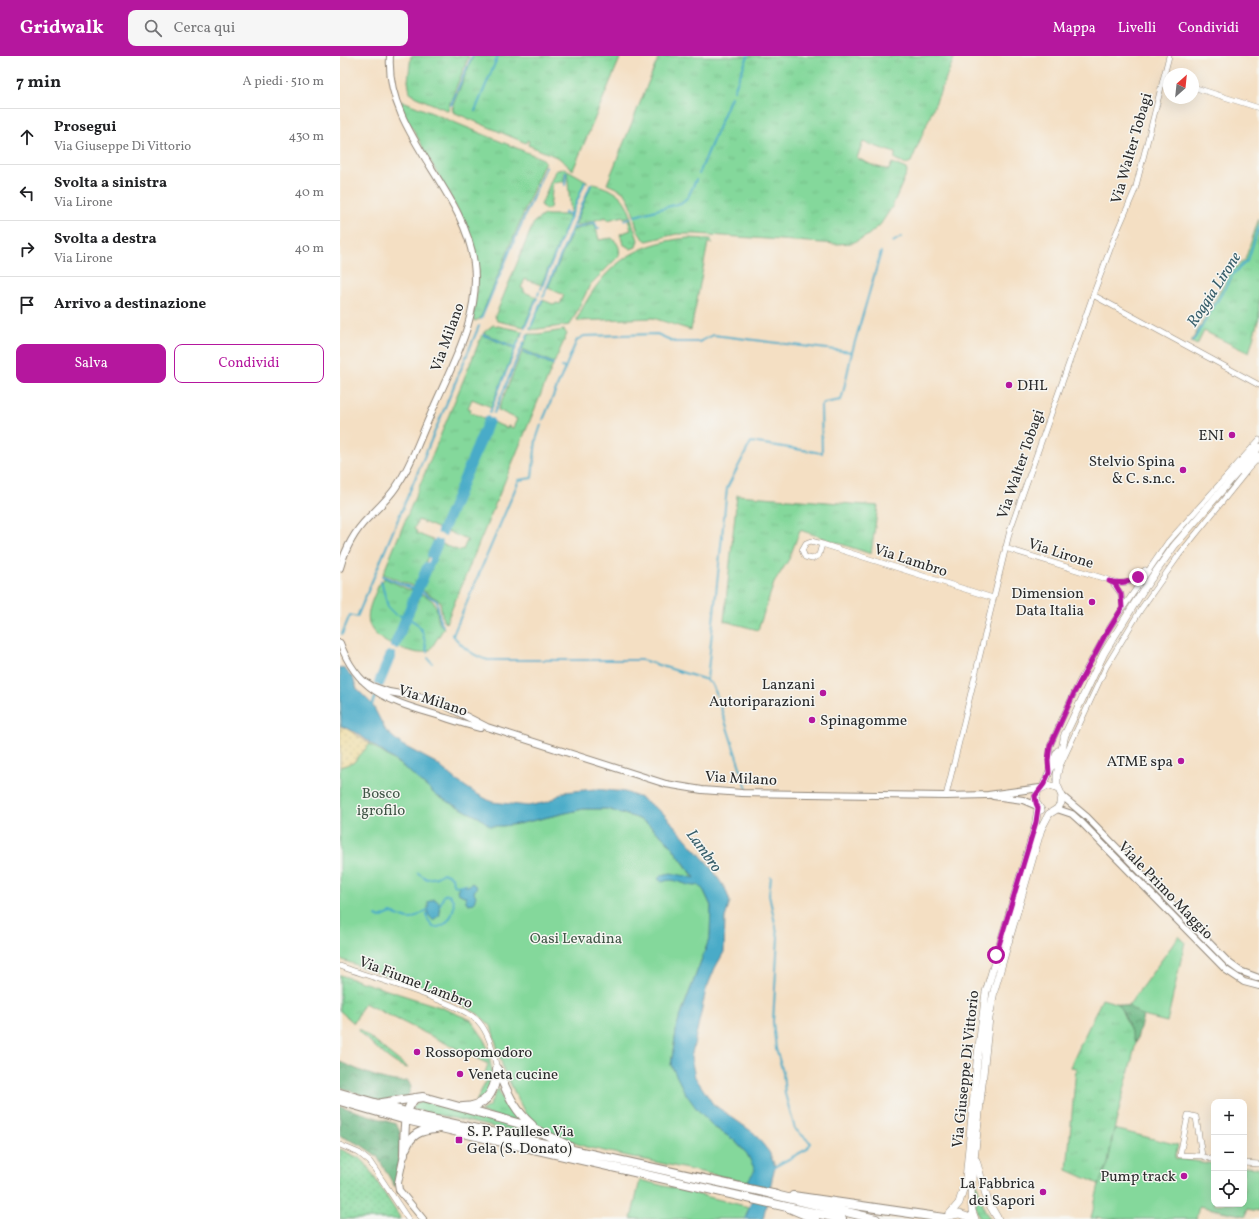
<!DOCTYPE html>
<html lang="it">
<head>
<meta charset="utf-8">
<style>
	:root { --surface:#fff; --page:#f6f6f6; --text:#202124; --muted:#757577; --line:#e0e0e0; --accent:#b5179e }
	body { margin:0; font-family:Vollkorn,serif; background:var(--page); color:var(--text) }
	.controls { position:absolute; right:12px; bottom:12px; display:grid; overflow:hidden; border-radius:8px; box-shadow:0 4px 16px #0002 }
	.controls button { width:36px; height:36px; display:grid; place-items:center; padding:0; border:0; border-bottom:1px solid var(--line); background:var(--surface); color:var(--text); font:20px sans-serif }
	.compass { position:absolute; left:823px; top:12px; width:36px; height:36px; border-radius:50%; background:var(--surface); box-shadow:0 4px 16px #0002; rotate:27deg }
	.stop { position:absolute; width:12px; height:12px; margin:-9px; border:3px solid #b5179e; border-radius:50%; background:#fff }
	.stop.end { background:#b5179e; border-color:#fff; box-shadow:0 1px 4px #0008 }
	.list { margin:0; padding:0; list-style:none }
	h2 { display:flex; justify-content:space-between; align-items:center; height:52px; margin:0; padding:0 16px; font-size:17px }
	h2 small { font-size:13px; font-weight:400; color:var(--muted) }
	.list li { display:grid; grid-template-columns:26px 1fr auto; gap:12px; align-items:center; box-sizing:border-box; height:56px; padding:0 16px; border-top:1px solid var(--line) }
	.list b { display:block; font-size:15px; white-space:nowrap }
	.list p { margin:0; font-size:13px; white-space:nowrap; color:var(--muted) }
	.list em { font-size:13px; font-style:normal; color:var(--muted) }
	.actions { display:flex; gap:8px; padding:12px 16px }
	.actions a { flex:1; padding:9px 0; border:1px solid var(--accent); border-radius:8px; text-align:center; font-size:14px; color:var(--accent) }
	.actions .main { background:var(--accent); color:#fff }
	.icon { flex:none; width:22px; height:22px; fill:none; stroke:currentColor; stroke-width:2; stroke-linecap:round; stroke-linejoin:round }
	.map { position:relative; flex:none; width:919px; height:1163px; overflow:hidden }
	header { display:flex; align-items:center; gap:24px; box-sizing:border-box; height:56px; padding:0 20px; background:var(--accent); color:#fff }
	header strong { font-size:19px }
	nav { display:flex; gap:22px; margin-inline-start:auto; font-size:14px }
	.search { width:280px; height:36px; background:var(--page); display:flex; align-items:center; gap:10px; box-sizing:border-box; padding:0 14px; border-radius:8px; color:var(--muted); font-size:15px }
	main { display:flex }
	aside { flex:1; background:var(--surface) }
	.map>svg:first-child { display:block }
</style>
</head>
<body>
<header>
<strong>Gridwalk</strong>
<div class="search"><svg class="icon" aria-label="search" viewBox="0 0 24 24"><circle cx="10" cy="10" r="6"/><path d="M15 15l6 6"/></svg>Cerca qui</div>
<nav><a>Mappa</a><a>Livelli</a><a>Condividi</a></nav>
</header>
<main>
<aside>
<h2>7 min<small>A piedi · 510 m</small></h2>
<ul class="list">
<li><svg class="icon" aria-label="ahead" viewBox="0 0 24 24"><path d="M12 20V5M6 11l6-6 6 6"/></svg><div><b>Prosegui</b><p>Via Giuseppe Di Vittorio</p></div><em>430 m</em></li>
<li><svg class="icon" aria-label="left" viewBox="0 0 24 24"><path d="M17 20v-9H6M10 6l-5 5 5 5"/></svg><div><b>Svolta a sinistra</b><p>Via Lirone</p></div><em>40 m</em></li>
<li><svg class="icon" aria-label="right" viewBox="0 0 24 24"><path d="M7 20v-9h11M14 6l5 5-5 5"/></svg><div><b>Svolta a destra</b><p>Via Lirone</p></div><em>40 m</em></li>
<li><svg class="icon" aria-label="arrive" viewBox="0 0 24 24"><path d="M6 21V4h12l-3 4 3 4H6"/></svg><div><b>Arrivo a destinazione</b></div></li>
</ul>
<div class="actions"><a class="main">Salva</a><a>Condividi</a></div>
</aside>
<div class="map">
<svg width="919" height="1163" viewBox="0 0 919 1163">
	<defs>
		<pattern id="grass-tufts" width="24" height="20" patternUnits="userSpaceOnUse"><rect width="24" height="20" fill="#84d89b"/><path d="M3 7l-1-3M5 7V3M7 7l1-3M15 17l-1-3M17 17v-4M19 17l1-3" fill="none" stroke="#72ba86"/></pattern>
		<pattern id="forest-crowns" width="20" height="18" patternUnits="userSpaceOnUse"><rect width="20" height="18" fill="#6bb883"/><path d="M2 6a3 3 0 1 1 6 0M12 15a3 3 0 1 1 6 0" fill="none" stroke="#58966b"/></pattern>
		<pattern id="sand-dots" width="8" height="8" patternUnits="userSpaceOnUse"><rect width="8" height="8" fill="#eeda9e"/><path d="M2 2h.1M6 6h.1" fill="none" stroke="#cb8" stroke-width="1.8" stroke-linecap="round"/></pattern>
		<pattern id="garden-dots" width="8" height="8" patternUnits="userSpaceOnUse"><rect width="8" height="8" fill="#84d89b"/><path d="M2 2h.1M6 6h.1" fill="none" stroke="#72ba86" stroke-width="1.8" stroke-linecap="round"/></pattern>
	</defs>
	<rect width="100%" height="100%" fill="#f6f6f2"/>
	<filter id="ink" filterUnits="userSpaceOnUse"><feTurbulence type="fractalNoise" baseFrequency=".025" numOctaves="2"/><feDisplacementMap in="SourceGraphic" scale="8" xChannelSelector="R" yChannelSelector="G"/><feConvolveMatrix kernelMatrix="1 2 1 2 8 2 1 2 1" color-interpolation-filters="sRGB"/></filter>
	<filter id="wash" filterUnits="userSpaceOnUse"><feTurbulence type="fractalNoise" baseFrequency=".012" numOctaves="4" result="noise"/><feDisplacementMap in="SourceGraphic" scale="16" xChannelSelector="R" yChannelSelector="G"/><feGaussianBlur stdDeviation="0.9" result="paint"/><feColorMatrix in="noise" values="0 0 0 0 0 0 0 0 0 0 0 0 0 0 0 0 0 1.4 0 .05"/><feComposite in="paint" operator="in"/></filter>
	<g filter="url(#wash)">
		<rect width="100%" height="100%" fill="#f4dfc3"/>
		<path fill="url(#grass-tufts)" stroke="#588263" d="M71,0H129L109,49V55L76,41L70,37L68,25Z
			M133,0H281L233,114L219,102L188,89L189,85L187,84L186,87L113,56L112,51L114,52L113,49Z
			M319,0H615L571,106L566,108L555,103V97L523,86L517,102L534,110L549,114L552,107L566,113L567,116L552,151L540,169L527,180L512,187L496,188L357,178H336L307,185C291,177 297,149 284,137C280,133 273,131 267,128Z
			M63,45L203,103L205,105L140,263L135,265L132,263C146,207 133,183 108,136C92,108 77,81 62,53L61,46Z
			M224,112L247,125V127L245,126L231,159L227,116H224V126H213L210,152L205,154L201,149L215,115Z
			M252,127C274,135 283,136 291,160L284,162L283,160L268,164L266,161L235,170Z
			M204,159H228L229,164L201,229L185,223L181,232L184,233V236L196,241L184,271L157,265L155,260L156,258L194,166Z
			M919,162V261L909,297L864,275L857,289L851,286L892,214L905,204Z
			M291,163L298,184L296,191L291,193L283,188L280,178L291,174L288,164Z
			M255,168L259,184L272,182C278,187 281,193 279,200L250,229L230,269L190,274L203,244L215,249L216,247L220,248L224,239L208,232L233,174Z
			M348,182L371,183L372,187H368L351,274L313,262L238,265L237,263C261,213 291,187 348,182Z
			M153,269L182,275L176,291L143,277Z
			M224,274L227,278L214,307L182,293L189,278H199Z
			M142,279L175,293L151,351L132,343L128,352L131,353L130,356L146,363L100,473L78,464L74,473L77,475L76,477L95,485L75,531L43,518Z
			M182,296L213,309L106,567L103,565L100,545L82,534L102,488L120,495L121,493L123,494L127,484L107,475L152,366L167,372L168,370L173,372L177,363L158,354Z
			M397,439L538,450L531,498L460,474L449,503L434,527L418,574L384,565Z
			M44,522L67,533L74,534L51,589C17,571 28,554 40,526H42Z
			M81,538C107,548 90,563 104,572L90,594L78,597L58,592Z
			M0,919L100,951L131,964L145,984L153,1019L148,1037L136,1046L148,1020L145,1017L148,1008L24,947L14,967L0,955Z
			M762,943L776,947L780,951L796,987L772,1082L768,1108L759,1128L727,1114L736,1012L730,1011Z
			M19,973L68,1012C53,1010 31,986 19,976Z
			M158,1032L164,1047L179,1066L139,1056L149,1050Z
			M84,1045L135,1060L181,1071L202,1082L72,1053L76,1047Z
			M635,1122L645,1155L650,1163H640C633,1150 634,1136 635,1122Z"/>
		<path fill="url(#forest-crowns)" stroke="#4b7257" d="M776,947L788,950L803,960L796,987C789,975 786,956 776,947Z
			M0,1006C19,1014 48,1028 68,1025L71,1031L68,1040L40,1045L0,1031Z
			M0,1050L56,1068L60,1076V1090L55,1131L37,1100L21,1089L0,1080Z"/>
		<path fill="url(#sand-dots)" stroke="#8c8264" d="M0,668L30,688L13,707L0,711Z"/>
		<path fill="#84d89b" stroke="#588263" d="M30,688L69,715L97,740L140,762L150,769L162,770L178,768L243,753H267L297,762L308,768L329,787L364,835L371,850L370,881L337,969L331,1009L374,1071L394,1084L407,1098L416,1114L407,1126L246,1091L213,1079L188,1063L164,1015L151,970L138,958L117,946L0,903V711L13,707Z
			M839,880L845,886L827,966L803,960L788,950Z
			M774,1073L838,1089L835,1102L874,1108V1148H904V1111L919,1112V1155L907,1153L906,1160L859,1150L856,1163H764L757,1161V1163H751L759,1128L768,1108Z
			M300,1124L409,1151L405,1163H291Z"/>
		<path fill="url(#garden-dots)" stroke="#588263" d="M0,1093L21,1103L25,1107L61,1163H0Z"/>
		<path fill="#49abc8" stroke="#3a6b7a" d="M0,611L5,613L13,622L17,633L32,648L46,675L62,689L96,707L117,725L135,737L152,746L188,750L208,746L224,736L255,733L285,736L301,742L323,757L370,810L386,834L390,846L385,862L384,896L375,912L366,934L351,1002L355,1021L373,1048L414,1077L429,1096L435,1110L423,1163H405L413,1140L407,1126L415,1114L407,1098L394,1084L374,1071L356,1052L344,1035L331,1009L337,969L370,881L371,850L364,835L358,828L357,830C344,831 336,820 322,826L318,823L321,819L331,817L355,822L329,787L308,768L297,762L267,753H243L178,768L162,770H150L140,762L97,740L65,712L17,677L1,670Z
			M132,827L137,831L134,836L136,840L134,847L129,848L126,846V841L118,837L117,834L120,829L128,830Z
			M94,843L99,846L100,859L93,864C85,858 89,854 88,846Z"/>
		<g fill="none" stroke-linecap="round" stroke-linejoin="round">
			<path stroke="#49abc8" stroke-width="2" d="M394,34L408,0
				M111,49L132,0
				M135,55L158,0
				M359,118L391,41
				M225,129L226,116
				M225,156V158L230,157V162
				M295,160L341,147L348,141L356,124
				M285,164L291,162
				M232,173L255,166L257,172H259
				M553,186L561,181
				M201,233L245,126
				M205,236L251,128
				M198,239L199,236
				M203,241L205,238
				M141,263L206,110
				M185,271L197,242
				M190,273L202,244
				M144,279L174,291
				M181,281L183,276
				M186,283L188,278
				M853,285L894,217L908,204L919,170
				M183,295L213,308
				M225,312L237,284L244,280L317,278L335,286H359L373,279L512,296
				M150,356L179,284
				M154,357L184,286
				M203,364L225,312L222,311
				M42,520L74,533
				M41,525L48,551L56,559
				M82,536L97,545L100,565L103,570
				M59,559L62,561
				M71,564C84,570 84,583 87,596
				M2,578L10,559L17,561L139,270
				M112,578C121,590 132,600 148,604H302L367,624L371,627L376,637L407,733
				M113,579L179,424L192,422L196,384L201,369
				M88,602L92,607
				M367,624L387,432L411,386L482,397L481,350L484,347L501,344L503,337L512,296L541,196
				M32,649L36,639
				M78,817L87,823L97,821L103,817L112,821L113,828L116,830L126,828
				M431,821L429,839L438,881L433,966L436,993L443,1016L445,1038L455,1073L471,1087L467,1093L434,1111
				M87,858V862L93,871C107,873 116,856 113,844L109,838L104,839L100,849
				M36,860L40,862L51,857L68,863H72L87,854"/>
			<path stroke="#49abc8" stroke-width="6" d="M140,379L147,363
				M145,381L151,365
				M130,403L139,381
				M134,405L144,383
				M120,427L129,406
				M124,429L133,408
				M110,452L119,430
				M114,454L123,432
				M100,475L109,454
				M104,477L113,456
				M90,499L96,486
				M94,501L100,487
				M80,523L86,509
				M84,525L93,503
				M70,546L79,525
				M74,548L83,527
				M60,571L69,549
				M64,572L73,551
				M53,588L59,574
				M57,590L63,575
				M46,605L49,598
				M50,607L53,599
				M37,626L45,607
				M41,628L49,609"/>
		</g>
	</g>
	<g filter="url(#ink)">
		<g fill="none" stroke-linecap="round" stroke-linejoin="round">
			<defs>
				<path id="minor" d="M853,31L919,52
					M753,239L919,329
					M471,485L482,488L479,499L472,503L465,501L462,494L466,487Z
					M482,488L653,542
					M665,492L779,527L789,526L805,514
					M772,526L781,538L783,550
					M721,708L766,611L801,553L839,499L906,416
					M709,716L710,690L721,665L740,624L770,571L828,486L919,384
					M606,740L670,474L753,239L775,180L795,134L829,0
					M0,910C29,921 120,946 138,965C150,978 153,996 157,1013
					M0,1089L19,1097L30,1106L68,1163
					M862,1100L856,1061L848,1059L840,1099L862,1100L874,1104
					M904,1107L919,1108"/>
				<path id="tertiary" d="M0,512C5,494 14,476 28,462C38,452 48,443 56,431C71,410 79,384 90,360C110,312 141,262 134,208C125,133 45,77 50,0
					M0,587C17,634 47,644 90,657C107,662 123,668 140,672
					M22,624L32,630L49,636L84,642L100,647L147,671L326,728L362,734L402,737L606,740L648,739L700,732
					M653,740L683,744L697,750
					M722,740L747,761L889,907L900,915L919,922
					M717,753L732,758L742,767L886,914L904,926L919,930
					M64,1099L58,1127L59,1134L83,1163"/>
				<path id="secondary" d="M903,417L919,400
					M724,681L764,597L803,534L834,490L919,391
					M703,731L718,695
					M701,754L695,745L698,734L708,729L718,733
					M636,1104L648,1146L658,1163
					M608,1160L619,1147L626,1123L637,1006L646,936L695,771L698,752
					M608,1160L619,1158L634,1163
					M635,1163L632,1155L631,1132L649,962L654,935L701,773L709,758L717,753L721,747L722,740L717,729V719L725,678"/>
				<path id="primary" d="M157,1013C167,1035 173,1053 192,1069
					M0,1037L87,1062L437,1139
					M0,1045L66,1064L447,1151L475,1163
					M41,1047L83,1041L188,1070L229,1090
					M123,1051C146,1051 155,1036 157,1015
					M66,1092C71,1078 81,1074 96,1073
					M64,1099C65,1080 62,1056 75,1042
					M453,1140L604,1162"/>
				<path id="trunk" d="M431,1138L536,1163
					M447,1151L502,1163"/>
			</defs>
			<use href="#minor" stroke="#908577" stroke-width="6"/>
			<use href="#tertiary" stroke="#908577" stroke-width="8"/>
			<use href="#secondary" stroke="#908577" stroke-width="8"/>
			<use href="#primary" stroke="#908577" stroke-width="10"/>
			<use href="#trunk" stroke="#908577" stroke-width="10"/>
			<use href="#minor" stroke="#fff" stroke-width="5"/>
			<use href="#tertiary" stroke="#fff" stroke-width="6"/>
			<use href="#secondary" stroke="#fff" stroke-width="7"/>
			<use href="#primary" stroke="#fff" stroke-width="8"/>
			<use href="#trunk" stroke="#fff" stroke-width="8"/>
		</g>
	</g>
	<g fill="none" stroke-linecap="round" stroke-linejoin="round" filter="url(#ink)">
		<path stroke="#b5179e" stroke-width="5" d="M656,899L696,766L698,752L696,747L695,740L704,728L709,717L708,704L710,690L734,637L764,581L782,552L781,538L775,528L769,525C781,528 788,527 798,521"/>
	</g>
	<g fill="#b5179e" stroke="#f6f6f2" stroke-width="1.5">
		<circle cx="669" cy="329" r="4"/>
		<circle cx="892" cy="379" r="4"/>
		<circle cx="843" cy="414" r="4"/>
		<circle cx="752" cy="546" r="4"/>
		<circle cx="483" cy="637" r="4"/>
		<circle cx="472" cy="664" r="4"/>
		<circle cx="841" cy="705" r="4"/>
		<circle cx="77" cy="996" r="4"/>
		<circle cx="120" cy="1018" r="4"/>
		<rect x="115" y="1080" width="8" height="8" rx="2"/>
		<circle cx="844" cy="1120" r="4"/>
		<circle cx="703" cy="1136" r="4"/>
	</g>
	<g text-anchor="middle" stroke-width="3" stroke-linejoin="round" paint-order="stroke">
		<g font-size="15" fill="#2b2b2b" stroke="#f6f6f2">
			<text transform="translate(791 92) rotate(-74)" y="5">Via Walter Tobagi</text>
			<text transform="translate(107 281) rotate(-70)" y="5">Via Milano</text>
			<text transform="translate(680 408) rotate(-71)" y="5">Via Walter Tobagi</text>
			<text transform="translate(721 497) rotate(18)" y="5">Via Lirone</text>
			<text transform="translate(571 504) rotate(18)" y="5">Via Lambro</text>
			<text transform="translate(93 644) rotate(18)" y="5">Via Milano</text>
			<text transform="translate(401 722) rotate(3)" y="5">Via Milano</text>
			<text transform="translate(826 834) rotate(46)" y="5">Viale Primo Maggio</text>
			<text transform="translate(76 926) rotate(21)" y="5">Via Fiume Lambro</text>
			<text transform="translate(625 1013) rotate(-84)" y="5">Via Giuseppe Di Vittorio</text>
		</g>
		<g font-size="15" fill="#2b2b2b" stroke="#f6f6f2" text-anchor="end">
			<text x="677" y="334" text-anchor="start">DHL</text>
			<text x="884" y="384">ENI</text>
			<text x="835" y="410">Stelvio Spina<tspan x="835" dy="17">&amp; C. s.n.c.</tspan></text>
			<text x="744" y="542">Dimension<tspan x="744" dy="17">Data Italia</tspan></text>
			<text x="475" y="633">Lanzani<tspan x="475" dy="17">Autoriparazioni</tspan></text>
			<text x="480" y="669" text-anchor="start">Spinagomme</text>
			<text x="833" y="710">ATME spa</text>
			<text x="85" y="1001" text-anchor="start">Rossopomodoro</text>
			<text x="128" y="1023" text-anchor="start">Veneta cucine</text>
			<text x="127" y="1080" text-anchor="start">S. P. Paullese Via<tspan x="127" dy="17">Gela (S. Donato)</tspan></text>
			<text x="836" y="1125">Pump track</text>
			<text x="695" y="1132">La Fabbrica<tspan x="695" dy="17">dei Sapori</tspan></text>
		</g>
		<g font-size="15" fill="#415647" stroke="#f6f6f2">
			<text x="41" y="742">Bosco<tspan x="41" dy="17">igrofilo</tspan></text>
			<text x="236" y="887">Oasi Levadina</text>
		</g>
		<g font-size="16" font-style="italic" fill="#375e6a" stroke="#f6f6f2">
			<text transform="translate(873 233) rotate(-57)" y="6">Roggia Lirone</text>
			<text transform="translate(365 794) rotate(54)" y="6">Lambro</text>
		</g>
	</g>
</svg>
<div class="controls">
<button>+</button>
<button>−</button>
<button><svg class="icon" aria-label="locate" viewBox="0 0 24 24"><circle cx="12" cy="12" r="6"/><path d="M12 2v4M12 18v4M2 12h4M18 12h4"/></svg></button>
</div>
<svg class="compass" viewBox="-18 -18 36 36"><path d="M0-13l5 13h-10z" fill="#e53935"/><path d="M0 13l5-13h-10z" fill="#757577"/></svg>
<div class="stop" style="left:656px;top:899px"></div>
<div class="stop end" style="left:798px;top:521px"></div>
</div>
</main>
</body>
</html>
